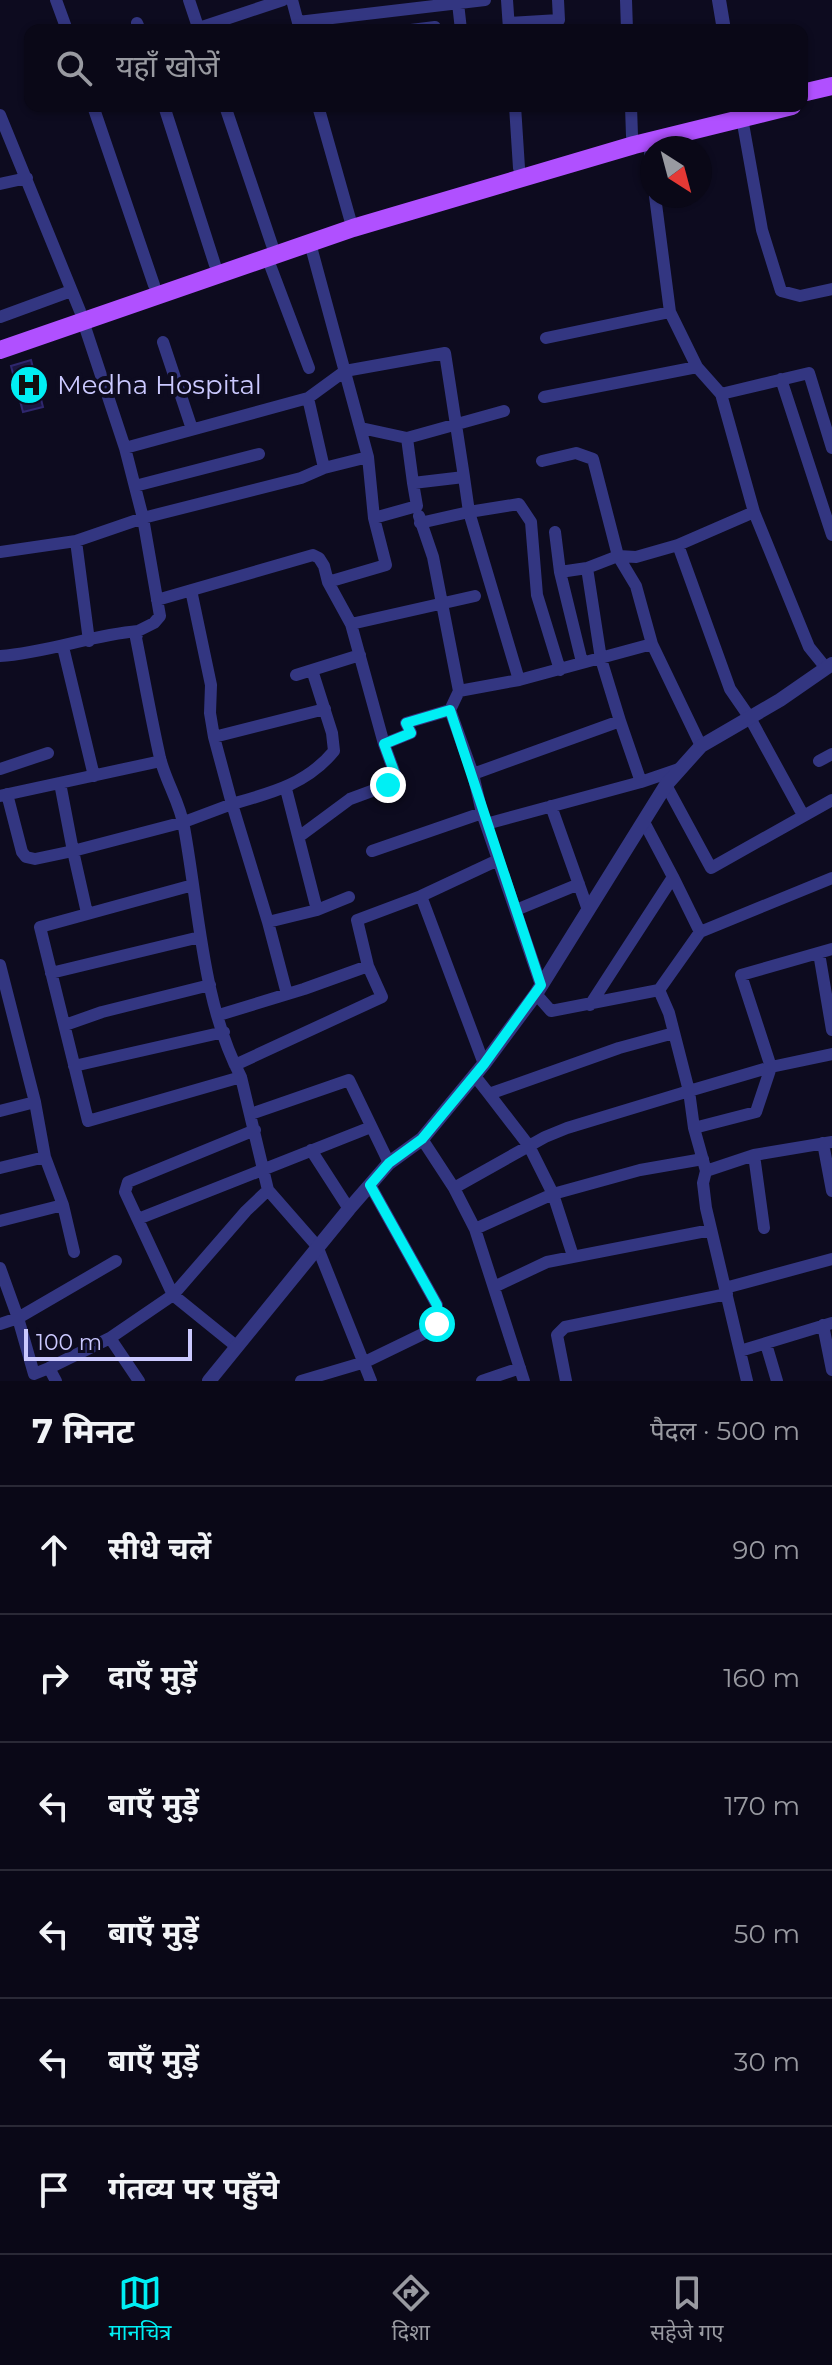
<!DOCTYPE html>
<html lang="hi">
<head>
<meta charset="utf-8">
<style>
	:root { --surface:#0a0817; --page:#181624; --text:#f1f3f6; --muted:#999aa1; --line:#2a2936; --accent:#00eff4 }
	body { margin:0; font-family:Montserrat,"Noto Sans Devanagari",sans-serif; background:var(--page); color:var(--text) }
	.compass { position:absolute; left:640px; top:136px; width:72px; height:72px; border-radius:50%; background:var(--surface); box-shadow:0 2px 6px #0004; rotate:144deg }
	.scale { position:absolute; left:24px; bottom:20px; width:168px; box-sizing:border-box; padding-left:8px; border:4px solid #cbc9ff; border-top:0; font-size:22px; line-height:28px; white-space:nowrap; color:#cbc9ff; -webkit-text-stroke:6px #0d0b1f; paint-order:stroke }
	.stop { position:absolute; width:24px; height:24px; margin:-18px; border:6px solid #00eff4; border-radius:50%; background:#fff }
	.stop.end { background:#00eff4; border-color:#fff; box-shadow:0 2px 8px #0008 }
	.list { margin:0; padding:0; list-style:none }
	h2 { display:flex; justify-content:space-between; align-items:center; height:104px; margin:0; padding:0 32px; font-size:34px }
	h2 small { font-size:26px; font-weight:400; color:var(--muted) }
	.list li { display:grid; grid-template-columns:52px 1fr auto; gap:24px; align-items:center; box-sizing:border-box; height:128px; padding:0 32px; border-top:2px solid var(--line) }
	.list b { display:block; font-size:30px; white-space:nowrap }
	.list em { font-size:26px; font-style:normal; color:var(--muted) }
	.icon { flex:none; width:44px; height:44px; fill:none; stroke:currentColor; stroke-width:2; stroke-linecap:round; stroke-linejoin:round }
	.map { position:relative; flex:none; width:832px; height:1381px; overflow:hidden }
	.search { position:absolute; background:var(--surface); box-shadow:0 2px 6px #0004; left:24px; right:24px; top:24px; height:88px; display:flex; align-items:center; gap:20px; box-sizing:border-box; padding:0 28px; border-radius:16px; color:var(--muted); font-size:30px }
	.sheet { height:872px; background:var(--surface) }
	nav { display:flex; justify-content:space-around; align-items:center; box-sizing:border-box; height:112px; border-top:2px solid var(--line); background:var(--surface); font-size:22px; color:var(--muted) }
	nav a { display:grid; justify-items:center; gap:4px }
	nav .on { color:var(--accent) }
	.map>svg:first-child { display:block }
</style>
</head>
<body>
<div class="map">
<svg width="832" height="1381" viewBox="0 0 832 1381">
	<rect width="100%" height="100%" fill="#0d0b1f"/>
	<path fill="#1b1641" stroke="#2f276e" stroke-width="2" d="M31,360L43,407L23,412L11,366Z"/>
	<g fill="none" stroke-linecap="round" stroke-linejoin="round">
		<path stroke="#333681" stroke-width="12" d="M56,0L67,30
			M189,0L199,30
			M292,0L300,30
			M507,0L509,29
			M626,0L627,30
			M458,3L461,30
			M298,22L485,0
			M137,23L140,30
			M509,23L559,20L558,0
			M199,28L283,0
			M411,30L435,27
			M93,106L154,285
			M164,106L215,265
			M225,106L272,245
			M318,106L350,219
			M515,106L519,168
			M631,106L632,136
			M0,115L80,311
			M742,118L762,230L781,291L800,296L832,289
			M649,142L652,172
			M0,184L27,178
			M655,196L670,312L697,367L721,394
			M310,243L368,457L374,518L386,565L328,582
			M267,257L309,368
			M0,317L71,291
			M83,321L125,448L143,518L160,616L154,623L138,631L136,638C144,678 151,718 160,758C166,782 180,803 184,827C199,908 202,1003 241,1077L268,1190L317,1246L371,1381
			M546,338L670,312
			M163,342L192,429
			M781,379L832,535
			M544,397L697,367
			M308,398L345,371L445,353L464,477L413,483L417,506L374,518
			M361,428L407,438L504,411
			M407,438L413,483
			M125,448L308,398L324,468L368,457
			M542,461L576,453L593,459L618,556L636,586L652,644L701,746
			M464,477L469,512L519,680L652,644
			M135,486L259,454
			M754,512L809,647L826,668
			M419,516L433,557L459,691L450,710
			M420,523L469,512L519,504L531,522L537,595L560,670
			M555,532L560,572L582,662
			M76,541L89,641
			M678,545L730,689L750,718L803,815
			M0,552L76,541L143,518L301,478L324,468
			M560,572L587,568L618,556L636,557L678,545L754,512L721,394L809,373L832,448
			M157,600L313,555L319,558L324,566L328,582L351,624L384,744L411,733L406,723L450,710L473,774L620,721L601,659L587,568
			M351,624L475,596
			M63,647L94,776
			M0,656C47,653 91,635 138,631
			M296,675L360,655
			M459,691L519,680
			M620,721L641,782
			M214,737L325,709
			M819,761L832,754
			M0,769L48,753
			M473,774L482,813
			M666,785L711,868L832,800
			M286,789L317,910
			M7,794L22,852L26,857L35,859L73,851L60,783
			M0,796L161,761
			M551,806L588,910
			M486,824L641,782L679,769
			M300,836L350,799L388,785L395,774L384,744
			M372,851L482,813L541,985
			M673,877L700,932
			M193,885L40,927L88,1121L241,1077
			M421,896L484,1064
			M516,910L579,884
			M87,913L73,851L184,822L232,804L214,737L210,713L211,685L191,590
			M268,922L317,910L349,897
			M819,953L832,1030
			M0,965L35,1102L45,1157L63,1205L0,1221
			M51,973L200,937
			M287,994L268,922L232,804C271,793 307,784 334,751L332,733L312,670
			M536,994L551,1011L659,990L700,932L832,878
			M590,1005L673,877L644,822
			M219,1015L304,989L368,966
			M65,1025L102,1012L210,985
			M235,1065L382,997L368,966L357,920L421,896L498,860
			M74,1066L224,1032
			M474,1075L489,1094L619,1048L674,1033
			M0,1111L35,1102
			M251,1114L349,1080L389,1163
			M694,1128L689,1091L771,1067L832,1054
			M422,1139L454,1188L475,1229L524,1381
			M823,1143L832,1191
			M311,1150L349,1209
			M0,1168L45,1157
			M706,1171L754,1155
			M454,1188L545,1137L567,1128L689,1091L669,1013L659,990
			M63,1205L74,1252
			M138,1219L371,1127
			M764,1228L754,1155L832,1142
			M475,1229L553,1194L529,1146L489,1094
			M573,1256L553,1194L640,1170L703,1159
			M0,1268L18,1318L34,1374L49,1368L56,1381
			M494,1287L547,1262L711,1230
			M725,1288L832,1259
			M0,1324L18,1318L116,1261
			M823,1325L832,1370
			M110,1338L139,1381
			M766,1344L777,1381
			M236,1346L173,1295L125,1192L128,1182L255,1130
			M740,1351L832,1323
			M49,1368L110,1338L173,1295L246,1211L268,1190
			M301,1381L365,1362L431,1330L437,1324V1305L370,1185
			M482,1381L520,1368
			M566,1381L557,1335L565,1327L727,1294
			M747,1381L706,1208L703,1183L706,1171L694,1128L756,1112L771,1067L741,975L832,949"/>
		<path stroke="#333681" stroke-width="14" d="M719,0L724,30
			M209,1381L349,1209L389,1163L422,1139L484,1064L536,994L666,785L701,746L780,700L832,664"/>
		<path stroke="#b050ff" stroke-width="18" d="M802,93L832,86
			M0,350L353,228L634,145L792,106"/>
	</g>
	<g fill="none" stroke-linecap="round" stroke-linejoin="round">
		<path stroke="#00eff4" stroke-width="10" d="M388,785L395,774L384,744L411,733L406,723L450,710L541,985L484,1064L422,1139L389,1163L370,1185L437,1305V1324"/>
	</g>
	<defs>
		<symbol id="hospital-disc" viewBox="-11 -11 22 22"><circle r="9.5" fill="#00eff4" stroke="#0d0b1f"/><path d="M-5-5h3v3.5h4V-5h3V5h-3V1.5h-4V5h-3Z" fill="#111"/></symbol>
	</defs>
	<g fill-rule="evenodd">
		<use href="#hospital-disc" x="7" y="363" width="44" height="44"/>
	</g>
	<g text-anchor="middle" stroke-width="8" stroke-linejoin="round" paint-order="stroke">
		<g font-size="26" fill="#cbc9ff" stroke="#0d0b1f" text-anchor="start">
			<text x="57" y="394">Medha Hospital</text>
		</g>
	</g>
</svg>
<svg class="compass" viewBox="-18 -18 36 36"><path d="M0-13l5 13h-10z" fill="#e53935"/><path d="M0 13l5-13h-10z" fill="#999aa1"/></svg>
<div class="scale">100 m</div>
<div class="stop" style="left:437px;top:1324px"></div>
<div class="stop end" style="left:388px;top:785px"></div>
<div class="search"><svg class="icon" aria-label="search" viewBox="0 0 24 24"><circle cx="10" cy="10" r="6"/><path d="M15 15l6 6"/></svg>यहाँ खोजें</div>
</div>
<section class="sheet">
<h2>7 मिनट<small>पैदल · 500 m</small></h2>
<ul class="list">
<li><svg class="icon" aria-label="ahead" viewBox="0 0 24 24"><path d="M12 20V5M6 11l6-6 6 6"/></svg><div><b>सीधे चलें</b></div><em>90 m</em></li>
<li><svg class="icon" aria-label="right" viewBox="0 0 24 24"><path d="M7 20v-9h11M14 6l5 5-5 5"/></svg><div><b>दाएँ मुड़ें</b></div><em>160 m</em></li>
<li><svg class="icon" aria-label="left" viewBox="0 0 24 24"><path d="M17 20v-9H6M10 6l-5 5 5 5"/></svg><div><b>बाएँ मुड़ें</b></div><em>170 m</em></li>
<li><svg class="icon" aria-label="left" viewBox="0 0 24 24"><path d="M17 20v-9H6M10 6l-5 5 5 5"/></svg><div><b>बाएँ मुड़ें</b></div><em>50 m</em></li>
<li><svg class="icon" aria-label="left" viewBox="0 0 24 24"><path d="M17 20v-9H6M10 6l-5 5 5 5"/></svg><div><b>बाएँ मुड़ें</b></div><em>30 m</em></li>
<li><svg class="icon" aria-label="arrive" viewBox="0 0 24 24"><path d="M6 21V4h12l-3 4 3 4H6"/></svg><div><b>गंतव्य पर पहुँचे</b></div></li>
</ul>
</section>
<nav>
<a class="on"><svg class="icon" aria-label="map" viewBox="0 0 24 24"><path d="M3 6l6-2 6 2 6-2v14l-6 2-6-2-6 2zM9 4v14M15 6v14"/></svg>मानचित्र</a>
<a><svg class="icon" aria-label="directions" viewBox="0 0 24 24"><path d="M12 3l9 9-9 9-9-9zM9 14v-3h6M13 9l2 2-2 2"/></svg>दिशा</a>
<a><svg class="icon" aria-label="saved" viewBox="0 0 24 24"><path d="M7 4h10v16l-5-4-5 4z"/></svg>सहेजे गए</a>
</nav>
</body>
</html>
